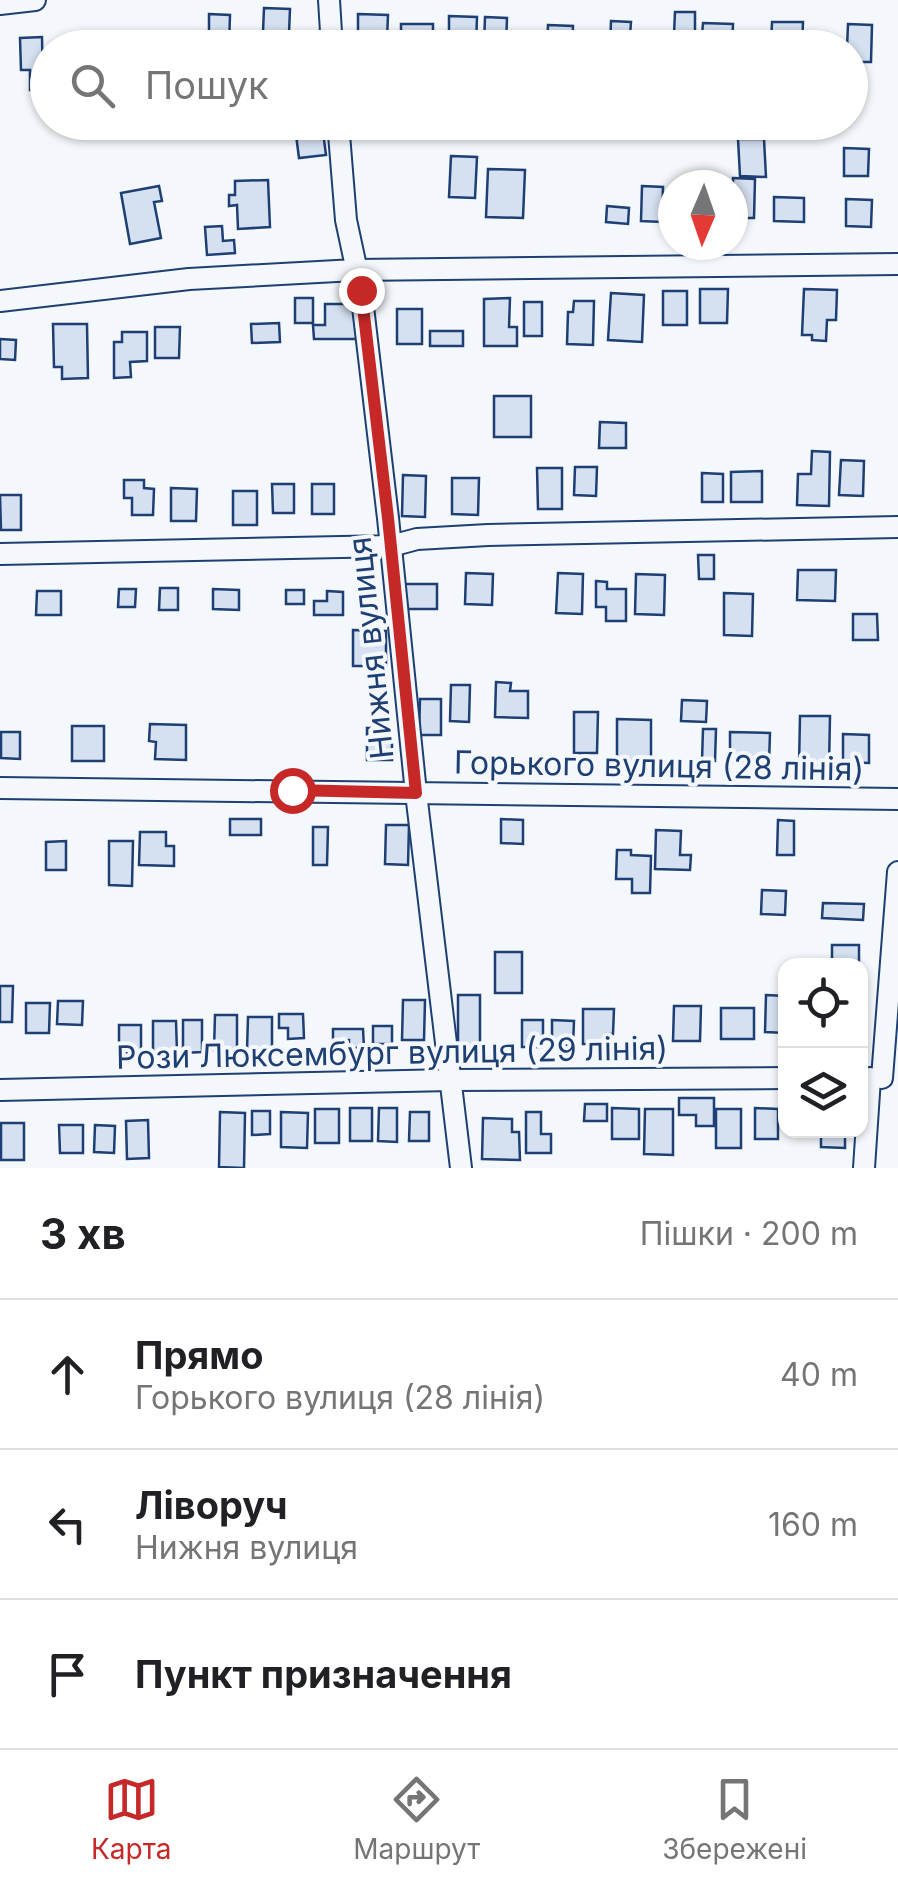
<!DOCTYPE html>
<html lang="uk">
<head>
<meta charset="utf-8">
<style>
	:root { --surface:#fff; --page:#f2f2f2; --text:#202124; --muted:#757577; --line:#e0e0e0; --accent:#c62828 }
	body { margin:0; font-family:Inter,sans-serif; background:var(--page); color:var(--text) }
	.controls { position:absolute; right:30px; bottom:30px; display:grid; overflow:hidden; border-radius:20px; box-shadow:0 2px 8px #0004 }
	.controls button { width:90px; height:90px; display:grid; place-items:center; padding:0; border:0; border-bottom:2px solid var(--line); background:var(--surface); color:var(--text); font:50px sans-serif }
	.compass { position:absolute; left:658px; top:170px; width:90px; height:90px; border-radius:50%; background:var(--surface); box-shadow:0 2px 8px #0004; rotate:182deg }
	.stop { position:absolute; width:30px; height:30px; margin:-22px; border:8px solid #c62828; border-radius:50%; background:#fff }
	.stop.end { background:#c62828; border-color:#fff; box-shadow:0 2px 10px #0008 }
	.list { margin:0; padding:0; list-style:none }
	h2 { display:flex; justify-content:space-between; align-items:center; height:130px; margin:0; padding:0 40px; font-size:42px }
	h2 small { font-size:32px; font-weight:400; color:var(--muted) }
	.list li { display:grid; grid-template-columns:65px 1fr auto; gap:30px; align-items:center; box-sizing:border-box; height:150px; padding:0 40px; border-top:2px solid var(--line) }
	.list b { display:block; font-size:38px; white-space:nowrap }
	.list p { margin:0; font-size:32px; white-space:nowrap; color:var(--muted) }
	.list em { font-size:32px; font-style:normal; color:var(--muted) }
	.icon { flex:none; width:55px; height:55px; fill:none; stroke:currentColor; stroke-width:2; stroke-linecap:round; stroke-linejoin:round }
	.map { position:relative; flex:none; width:898px; height:1168px; overflow:hidden }
	.search { position:absolute; background:var(--surface); box-shadow:0 2px 8px #0004; left:30px; right:30px; top:30px; height:110px; display:flex; align-items:center; gap:25px; box-sizing:border-box; padding:0 35px; border-radius:55px; color:var(--muted); font-size:38px }
	.sheet { height:580px; background:var(--surface) }
	nav { display:flex; justify-content:space-around; align-items:center; box-sizing:border-box; height:140px; border-top:2px solid var(--line); background:var(--surface); font-size:28px; color:var(--muted) }
	nav a { display:grid; justify-items:center; gap:5px }
	nav .on { color:var(--accent) }
	.map>svg:first-child { display:block }
</style>
</head>
<body>
<div class="map">
<svg width="898" height="1168" viewBox="0 0 898 1168">
	<rect width="100%" height="100%" fill="#f4f7fb"/>
	<path fill="#d5e0f0" stroke="#1d3f73" stroke-width="2.5" d="M264,8L290,9L289,33L263,32Z
		M675,12H695V34H674Z
		M209,14L230,15L229,47H209Z
		M358,14L388,15L387,39H358Z
		M449,16L477,17L476,46H454V33H449Z
		M485,17L507,18L506,46H484Z
		M611,21L631,22L630,36H638V48H610Z
		M772,22H803L802,48H771Z
		M703,23L733,24L732,48H701Z
		M401,24H433V36H429V48H401Z
		M848,24L872,25L871,62H850V48H847Z
		M548,25L573,26L572,48H547Z
		M42,37L43,90H30V70H21L20,38Z
		M122,41H164V48H122Z
		M322,124L326,155L299,158L295,127Z
		M738,139H764L766,177L740,176Z
		M844,148L869,149L868,176H844Z
		M451,156L477,157L475,198L449,197Z
		M488,169L525,170L523,218L486,217Z
		M733,178L755,179L754,218H733Z
		M268,180L270,227L238,229L237,205L229,206V195H235V181Z
		M159,186L162,201L154,202L161,238L130,244L121,193Z
		M642,186L663,187L662,222L641,221Z
		M774,197L804,198V222L774,221Z
		M846,199L872,200L871,227L846,226Z
		M607,206L629,208L628,224L606,222Z
		M222,226L223,241L234,240L235,253L207,255L205,227Z
		M700,289H728L727,323H700Z
		M804,289L837,290L836,320H827L826,341L812,340V335H802Z
		M663,291H687V325H663Z
		M611,293L644,295L642,342L608,340Z
		M295,298H313V323H295Z
		M510,298L509,327H517V346H484V299Z
		M574,301H594L593,345L567,344L568,312H573Z
		M524,302H542V336H524Z
		M325,304H357L358,339H314L313,325H325Z
		M397,309H422V344H397Z
		M279,323L280,342L252,343L251,324Z
		M53,324H87L88,378L62,379V367H54Z
		M155,327H180L179,358H155Z
		M430,331H463V346H430Z
		M122,332H147V361L130,362L131,377L114,378V342H122Z
		M0,339L16,340L15,360L0,359Z
		M494,396H531V437H494Z
		M600,422L626,423V448H599Z
		M812,451L830,452L829,506L797,505L798,474H811Z
		M841,460L864,461L863,496L839,495Z
		M575,467H597L596,496L574,495Z
		M537,468H562V509H538Z
		M762,471V502H731V472Z
		M702,473L723,474V502H702Z
		M403,475L426,476L425,517L402,516Z
		M452,478H479L478,515L452,514Z
		M124,480H144V488L154,489L153,515H132V498H124Z
		M272,484H294V513H273Z
		M312,484H334V514H312Z
		M171,488L197,489L196,521H171Z
		M233,491H257V525H233Z
		M0,495H21V530H1Z
		M698,555H714V579H699Z
		M798,570H836L835,601L797,600Z
		M466,573L493,574L492,605L465,604Z
		M558,573L583,574L582,614L556,613Z
		M636,574L665,575L664,615L635,614Z
		M596,581L607,582V589H626V621H606V607H596Z
		M405,584H437V609H405Z
		M160,588H178V610H159Z
		M119,589H136L135,607H118Z
		M213,589L239,590V610L213,609Z
		M286,590H304V604H286Z
		M37,591H61V615H36Z
		M327,591L343,592V615H314V601H327Z
		M724,593L753,594L752,636L724,635Z
		M853,614H877L878,640H853Z
		M353,630L386,631V666H353Z
		M496,682L511,683L510,691H528V718L495,717Z
		M451,685H470L469,722L450,721Z
		M420,699H441V735H419Z
		M682,700L707,701L706,722L681,721Z
		M574,712H598L597,753H574Z
		M800,716H830L829,766H799Z
		M617,719L651,720V763L617,762Z
		M150,724L186,725V760L155,759L156,742L149,741Z
		M72,726H104V761H72Z
		M367,728H392V760H367Z
		M703,729H716L715,761H702Z
		M1,732H20V759L1,758Z
		M730,732L770,733L769,763L730,762Z
		M843,734L869,735V763L843,762Z
		M230,819H261V835H230Z
		M501,819L523,820V844L501,843Z
		M778,820L794,821V855H777Z
		M386,825H409L408,865L385,864Z
		M313,827H328L327,865H313Z
		M656,830L681,831L680,855H691L690,870L655,869Z
		M140,832H166V846H174V866L139,865Z
		M66,841V870H46V842Z
		M109,841H133L132,886L109,885Z
		M617,850H631V855L651,856L650,893H632V879H616Z
		M762,890L786,891L785,915L761,914Z
		M823,903L864,904L863,920L822,918Z
		M832,945H859V964L832,965Z
		M495,952H522V993H495Z
		M0,986H13L12,1022H0Z
		M458,995H480V1050L458,1049Z
		M766,995L786,996V1033L765,1032Z
		M403,1000H425L424,1040H402Z
		M58,1001H83L82,1025L57,1024Z
		M26,1003H50L49,1033H26Z
		M674,1006H701L700,1041H673Z
		M721,1008H754V1039H721Z
		M583,1009H614L613,1034H606V1044H583Z
		M279,1014H303L304,1038L288,1039V1028H279Z
		M215,1015H237V1051L214,1050Z
		M248,1017H272V1050H247Z
		M183,1020H202V1052L183,1053Z
		M522,1020H543V1047H522Z
		M552,1020L574,1021L573,1046L552,1045Z
		M153,1021H176L177,1052H153Z
		M119,1025H141V1053H119Z
		M373,1026H392V1044H373Z
		M333,1029H363L364,1048H349V1040L333,1041Z
		M679,1098H714V1126H696V1115H679Z
		M585,1104H607V1121H584Z
		M350,1108H372V1141H350Z
		M379,1108H397V1142L378,1141Z
		M612,1108L639,1109V1139H612Z
		M755,1108L778,1109V1139H755Z
		M315,1109H339V1143H315Z
		M645,1109H673V1155L644,1154Z
		M716,1109H741V1148H716Z
		M252,1111H270V1134L252,1135Z
		M220,1112L245,1113L244,1168L219,1167Z
		M281,1112L308,1113L307,1148L281,1147Z
		M410,1112H429V1141H409Z
		M526,1112H541V1134H551V1153H526Z
		M483,1118L512,1119V1132H519L520,1160L482,1159Z
		M148,1120L149,1158L127,1159L126,1121Z
		M1,1123H24V1160H1Z
		M59,1125H83V1153H60Z
		M95,1125L115,1126L114,1153L94,1152Z
		M821,1130H845V1148L821,1147Z"/>
	<g fill="none" stroke-linecap="round" stroke-linejoin="round">
		<defs>
			<path id="minor" d="M329,0L332,48
				M0,4L35,0
				M338,122L346,220L361,290L388,518L416,793L461,1168
				M0,301L189,279L355,270L898,264
				M0,554L391,546L417,539L488,535L898,527
				M0,788L898,799
				M882,1078L898,872
				M0,1090L451,1080L786,1078
				M864,1168L870,1078"/>
		</defs>
		<use href="#minor" stroke="#1d3f73" stroke-width="24"/>
		<use href="#minor" stroke="#f4f7fb" stroke-width="20"/>
	</g>
	<g fill="none" stroke-linecap="round" stroke-linejoin="round">
		<path stroke="#c62828" stroke-width="12" d="M292,790L416,793L388,518L361,290"/>
	</g>
	<g text-anchor="middle" stroke-width="8" stroke-linejoin="round" paint-order="stroke">
		<g font-size="32" fill="#1d3f73" stroke="#f4f7fb">
			<text transform="translate(371 648) rotate(-96)" y="11">Нижня вулиця</text>
			<text transform="translate(659 766) rotate(1)" y="11">Горького вулиця (28 лiнiя)</text>
			<text transform="translate(392 1053) rotate(-1)" y="11">Рози Люксембург вулиця (29 лiнiя)</text>
		</g>
	</g>
</svg>
<div class="controls">
<button><svg class="icon" aria-label="locate" viewBox="0 0 24 24"><circle cx="12" cy="12" r="6"/><path d="M12 2v4M12 18v4M2 12h4M18 12h4"/></svg></button>
<button><svg class="icon" aria-label="layers" viewBox="0 0 24 24"><path d="M12 4l9 5-9 5-9-5zM3 14l9 5 9-5"/></svg></button>
</div>
<svg class="compass" viewBox="-18 -18 36 36"><path d="M0-13l5 13h-10z" fill="#e53935"/><path d="M0 13l5-13h-10z" fill="#757577"/></svg>
<div class="stop" style="left:292px;top:790px"></div>
<div class="stop end" style="left:361px;top:290px"></div>
<div class="search"><svg class="icon" aria-label="search" viewBox="0 0 24 24"><circle cx="10" cy="10" r="6"/><path d="M15 15l6 6"/></svg>Пошук</div>
</div>
<section class="sheet">
<h2>3 хв<small>Пішки · 200 m</small></h2>
<ul class="list">
<li><svg class="icon" aria-label="ahead" viewBox="0 0 24 24"><path d="M12 20V5M6 11l6-6 6 6"/></svg><div><b>Прямо</b><p>Горького вулиця (28 лiнiя)</p></div><em>40 m</em></li>
<li><svg class="icon" aria-label="left" viewBox="0 0 24 24"><path d="M17 20v-9H6M10 6l-5 5 5 5"/></svg><div><b>Ліворуч</b><p>Нижня вулиця</p></div><em>160 m</em></li>
<li><svg class="icon" aria-label="arrive" viewBox="0 0 24 24"><path d="M6 21V4h12l-3 4 3 4H6"/></svg><div><b>Пункт призначення</b></div></li>
</ul>
</section>
<nav>
<a class="on"><svg class="icon" aria-label="map" viewBox="0 0 24 24"><path d="M3 6l6-2 6 2 6-2v14l-6 2-6-2-6 2zM9 4v14M15 6v14"/></svg>Карта</a>
<a><svg class="icon" aria-label="directions" viewBox="0 0 24 24"><path d="M12 3l9 9-9 9-9-9zM9 14v-3h6M13 9l2 2-2 2"/></svg>Маршрут</a>
<a><svg class="icon" aria-label="saved" viewBox="0 0 24 24"><path d="M7 4h10v16l-5-4-5 4z"/></svg>Збережені</a>
</nav>
</body>
</html>
